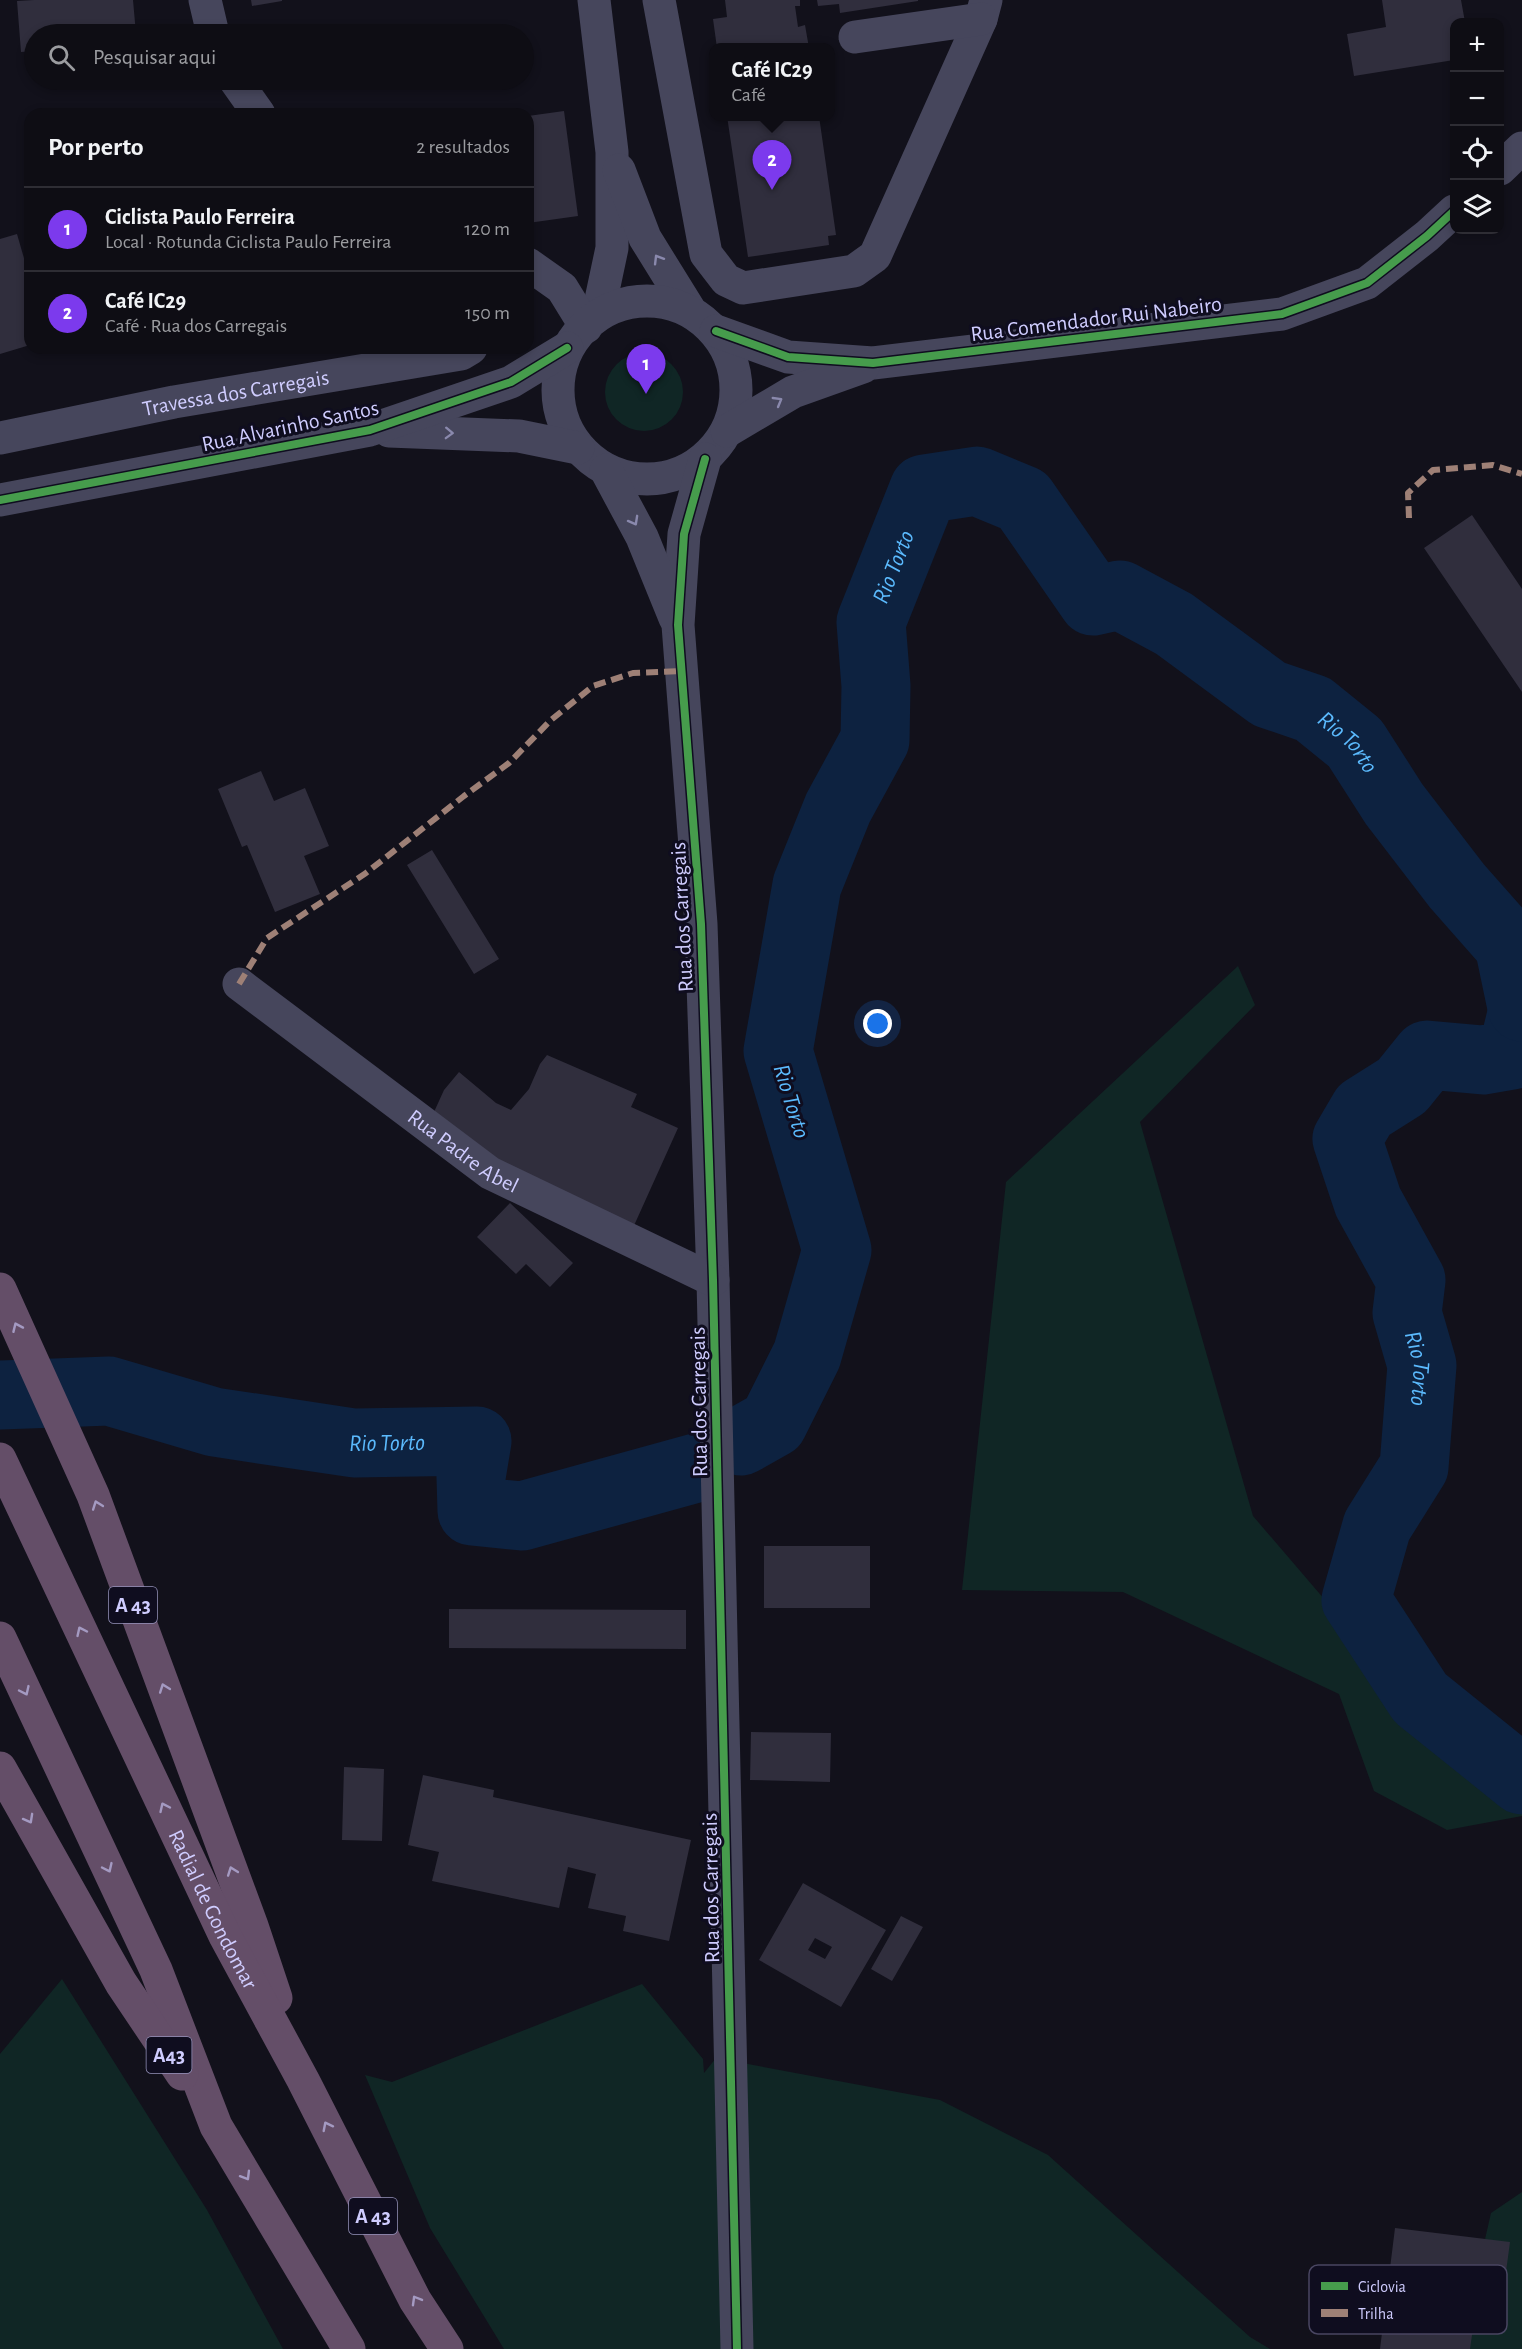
<!DOCTYPE html>
<html lang="pt">
<head>
<meta charset="utf-8">
<style>
	:root { --surface:#0e0d14; --page:#17161d; --text:#f1f3f6; --muted:#9b9ca0; --line:#2e2d34; --accent:#7c3aed }
	body { margin:0; font-family:"Alegreya Sans",sans-serif; background:var(--page); color:var(--text) }
	.controls { position:absolute; right:18px; top:18px; display:grid; overflow:hidden; border-radius:12px; box-shadow:0 3px 9px #0003 }
	.controls button { width:54px; height:54px; display:grid; place-items:center; padding:0; border:0; border-bottom:2px solid var(--line); background:var(--surface); color:var(--text); font:30px sans-serif }
	.you { position:absolute; left:878px; top:1024px; width:21px; height:21px; margin:-15px; border:4px solid #fff; border-radius:50%; background:#1a73e8; box-shadow:0 0 0 9px #1a73e833 }
	.badge { display:grid; place-items:center; width:39px; height:39px; border-radius:50%; background:var(--accent); color:#fff; font-size:20px; font-weight:700 }
	.pin { position:absolute; translate:-50% -50px; filter:drop-shadow(0 2px 3px #0008) }
	.pin::after { content:''; position:absolute; top:32px; width:21px; height:18px; background:inherit; clip-path:polygon(0 0,100% 0,50% 100%) }
	.popup { position:absolute; left:709px; top:43px; width:126px; height:78px; box-sizing:border-box; display:grid; place-content:center; border-radius:12px; background:var(--surface); filter:drop-shadow(0 2px 4px #0005); font-size:20px; white-space:nowrap; color:var(--muted) }
	.popup b { font-size:22px; color:var(--text) }
	.popup::after { content:''; position:absolute; left:50%; top:100%; margin-left:-12px; border:12px solid transparent; border-top-color:var(--surface) }
	.list { margin:0; padding:0; list-style:none }
	h2 { display:flex; justify-content:space-between; align-items:center; height:78px; margin:0; padding:0 24px; font-size:26px }
	h2 small { font-size:20px; font-weight:400; color:var(--muted) }
	.list li { display:grid; grid-template-columns:39px 1fr auto; gap:18px; align-items:center; box-sizing:border-box; height:84px; padding:0 24px; border-top:2px solid var(--line) }
	.list b { display:block; font-size:22px; white-space:nowrap }
	.list p { margin:0; font-size:20px; white-space:nowrap; color:var(--muted) }
	.list em { font-size:20px; font-style:normal; color:var(--muted) }
	.icon { flex:none; width:33px; height:33px; fill:none; stroke:currentColor; stroke-width:2; stroke-linecap:round; stroke-linejoin:round }
	.map { position:relative; flex:none; width:1522px; height:2349px; overflow:hidden }
	.search { position:absolute; background:var(--surface); box-shadow:0 3px 9px #0003; left:24px; top:24px; width:510px; height:66px; display:flex; align-items:center; gap:15px; box-sizing:border-box; padding:0 21px; border-radius:33px; color:var(--muted); font-size:22px }
	.panel { position:absolute; background:var(--surface); box-shadow:0 3px 9px #0003; left:24px; top:108px; width:510px; height:246px; border-radius:18px }
	.map>svg:first-child { display:block }
</style>
</head>
<body>
<div class="map">
<svg width="1522" height="2349" viewBox="0 0 1522 2349">
	<rect width="100%" height="100%" fill="#12111b"/>
	<path fill="#102625" d="M605 392a39 39 0 1 1 78 0a39 39 0 1 1-78 0Z
		M1238,966L1255,1005L1140,1122L1253,1516L1420,1711L1522,1804V1816L1447,1830L1374,1791L1339,1694L1123,1592L962,1590L1006,1182Z
		M62,1979L207,2210L283,2349H0V2054Z
		M642,1984L703,2059L704,2073L716,2058L940,2100L1048,2155L1250,2337L1270,2349H504L430,2228L365,2075L392,2082Z
		M1522,2192V2349H1460L1491,2213Z"/>
	<g fill="none" stroke-linecap="round" stroke-linejoin="round">
		<g stroke="#0d2240" stroke-width="69">
			<path id="s1" d="M1522,1014L1512,1055L1483,1060L1427,1055L1402,1086L1364,1110L1347,1139L1368,1202L1411,1280L1407,1313L1422,1365L1414,1467L1377,1526L1356,1600L1420,1698L1522,1780"/>
			<path id="s2" d="M0,1395L109,1391L214,1422L354,1443L477,1441L471,1477L472,1511L522,1516L696,1468"/>
			<path id="s3" d="M741,1441L773,1423L807,1355L837,1250L778,1051L807,885L838,808L875,740L876,686L871,622L924,489L977,481L1023,500L1093,601L1120,595L1174,624L1269,694L1313,709L1355,743L1394,804L1457,886L1509,945L1522,1007"/>
		</g>
	</g>
	<path fill="#302e3d" fill-rule="evenodd" d="M34,0H133L136,34H34V51L21,52L17,1Z
		M251,0H282V1L252,6Z
		M725,0H800V6H795L798,27L805,25L809,48H717L713,19L727,17Z
		M817,0H918V1L840,13L839,4L818,6Z
		M1382,0H1461L1465,22H1454V60L1354,76L1347,34L1386,27Z
		M564,111L578,216L528,223V116Z
		M727,116H819L836,235L828,236L829,245L748,257Z
		M17,234L30,279V345L0,354V239Z
		M1472,515L1522,589V692L1424,548Z
		M261,771L274,801L305,788L329,846L304,856L320,894L275,912L247,845L242,847L218,789Z
		M432,850L499,959L474,974L407,865Z
		M547,1055L637,1094L631,1107L678,1128L632,1230L511,1176L434,1112L444,1090L459,1072L496,1103L511,1110L529,1089L540,1064Z
		M510,1203L573,1263L550,1287L526,1264L516,1274L477,1237Z
		M764,1546H870V1608H764Z
		M449,1609L686,1610V1649L449,1648Z
		M751,1732L831,1733L830,1782L750,1780Z
		M344,1767L384,1769L382,1841L342,1840Z
		M423,1775L494,1790L493,1797L691,1840L669,1941L623,1931L626,1916L588,1908L596,1874L568,1867L559,1908L432,1881L439,1852L408,1845Z
		M803,1883L886,1930L841,2007L759,1960ZM815,1938L832,1947L825,1959L808,1950Z
		M901,1916L923,1927L892,1981L871,1969Z
		M1395,2228L1510,2242L1499,2324L1474,2321L1470,2349H1380Z"/>
	<g fill="none" stroke-linecap="round" stroke-linejoin="round">
		<g stroke="#46465c" stroke-width="33">
			<path d="M205,0L213,34"/>
			<path d="M594,0L612,152V248L598,314"/>
			<path d="M659,0L706,254L726,280L743,288L854,271L875,256L981,19L986,0"/>
			<path d="M855,37L981,19"/>
			<path d="M235,80L259,114"/>
			<path d="M1500,169L1522,148"/>
			<path d="M619,170L645,238L689,309"/>
			<path d="M528,264L562,288L586,327"/>
			<circle cx="647" cy="390" r="89"/>
			<path d="M716,331L788,357L873,363L1282,314L1367,283L1427,236L1454,211"/>
			<path d="M389,431L519,436L578,448"/>
			<path d="M727,431L793,392L863,367"/>
			<path id="s4" d="M0,438L174,402L461,354L471,348"/>
			<path d="M705,459L684,534L678,625L701,924L713,1280L737,2349"/>
			<path d="M606,470L642,537L675,618"/>
			<path d="M0,500L370,430L511,382L567,348"/>
			<path id="s5" d="M239,984L490,1173L713,1280"/>
		</g>
		<g stroke="#644e68" stroke-width="33">
			<path d="M0,1289L93,1495L252,1926L276,1998"/>
			<path id="s6" d="M0,1459L225,1936L303,2080L415,2300L447,2349"/>
			<path d="M0,1638L156,1970L216,2126L349,2349"/>
			<path d="M0,1768L121,1983L182,2074"/>
		</g>
		<path stroke="#9e8076" stroke-width="6" stroke-dasharray="12 6" stroke-linecap="butt" d="M1409,518L1408,493L1433,470L1493,465L1522,474
			M239,984L267,938L366,873L464,796L509,763L551,720L593,686L633,673L681,671"/>
		<defs>
			<path id="cycleway" d="M716,331L788,357L873,363L1282,314L1367,283L1427,236L1454,211
				M705,459L684,534L678,625L701,924L713,1280L737,2349
				M0,500L370,430L511,382L567,348"/>
		</defs>
		<use href="#cycleway" stroke="#0f0d1f" stroke-width="11"/>
		<use href="#cycleway" stroke="#469c4c" stroke-width="8"/>
	</g>
	<defs><path id="oneway-chevron" d="M-2-3.5L2.5 0L-2 3.5" fill="none" stroke-width="1.6" stroke-linecap="round" stroke-linejoin="round" transform="scale(1.5)"/></defs>
	<g stroke="#8a89ad">
		<use href="#oneway-chevron" transform="translate(658 259) rotate(-121)"/>
		<use href="#oneway-chevron" transform="translate(778 401) rotate(-30)"/>
		<use href="#oneway-chevron" transform="translate(449 433) rotate(2)"/>
		<use href="#oneway-chevron" transform="translate(634 521) rotate(61)"/>
	</g>
	<g stroke="#a49ac2">
		<use href="#oneway-chevron" transform="translate(17 1327) rotate(-114)"/>
		<use href="#oneway-chevron" transform="translate(97 1505) rotate(-110)"/>
		<use href="#oneway-chevron" transform="translate(81 1631) rotate(-115)"/>
		<use href="#oneway-chevron" transform="translate(164 1688) rotate(-110)"/>
		<use href="#oneway-chevron" transform="translate(25 1691) rotate(65)"/>
		<use href="#oneway-chevron" transform="translate(164 1807) rotate(-115)"/>
		<use href="#oneway-chevron" transform="translate(29 1819) rotate(61)"/>
		<use href="#oneway-chevron" transform="translate(108 1868) rotate(65)"/>
		<use href="#oneway-chevron" transform="translate(232 1871) rotate(-110)"/>
		<use href="#oneway-chevron" transform="translate(327 2126) rotate(-117)"/>
		<use href="#oneway-chevron" transform="translate(246 2176) rotate(59)"/>
		<use href="#oneway-chevron" transform="translate(416 2300) rotate(-120)"/>
	</g>
	<g text-anchor="middle" stroke-width="6" stroke-linejoin="round" paint-order="stroke">
		<g fill="#0f0d1f" stroke="#9593bb" stroke-width="1.5">
			<rect x="109" y="1587" width="48" height="36" rx="4.5"/>
			<rect x="146.5" y="2037" width="45" height="36" rx="4.5"/>
			<rect x="349" y="2198" width="48" height="36" rx="4.5"/>
		</g>
		<g font-size="21" font-weight="bold" fill="#cfccfe">
			<text x="133" y="1612">A 43</text>
			<text x="169" y="2062">A43</text>
			<text x="373" y="2223">A 43</text>
		</g>
		<g font-size="22" fill="#cfccfe" stroke="#0f0d1f">
			<text transform="translate(1096 318) rotate(-7)" y="8">Rua Comendador Rui Nabeiro</text>
			<text dy="8" stroke="none"><textPath href="#s4" startOffset="240">Travessa dos Carregais</textPath></text>
			<text transform="translate(290 425) rotate(-12)" y="8">Rua Alvarinho Santos</text>
			<text transform="translate(681 917) rotate(-93)" y="8">Rua dos Carregais</text>
			<text dy="8" stroke="none"><textPath href="#s5" startOffset="280">Rua Padre Abel</textPath></text>
			<text transform="translate(698 1402) rotate(-91)" y="8">Rua dos Carregais</text>
			<text transform="translate(710 1888) rotate(-91)" y="8">Rua dos Carregais</text>
			<text dy="8" stroke="none"><textPath href="#s6" startOffset="498">Radial de Gondomar</textPath></text>
		</g>
		<g font-size="24" font-style="italic" fill="#5bbafd" stroke="#0f0d1f">
			<text dy="8" stroke="none"><textPath href="#s3" startOffset="936">Rio Torto</textPath></text>
			<text dy="8" stroke="none"><textPath href="#s3" startOffset="1548">Rio Torto</textPath></text>
			<text transform="translate(792 1101) rotate(73)" y="8">Rio Torto</text>
			<text dy="8" stroke="none"><textPath href="#s1" startOffset="492">Rio Torto</textPath></text>
			<text dy="8" stroke="none"><textPath href="#s2" startOffset="393">Rio Torto</textPath></text>
		</g>
	</g>
	<rect x="1309" y="2265" width="198" height="69" rx="9" fill="#0f0d1f" stroke="#494662" stroke-width="1.5"/>
	<rect x="1321" y="2282" width="27" height="8" fill="#469c4c"/>
	<rect x="1321" y="2309" width="27" height="8" fill="#9e8076"/>
	<g font-size="16" fill="#cfccfe">
		<text x="1358" y="2292">Ciclovia</text>
		<text x="1358" y="2319">Trilha</text>
	</g>
</svg>
<div class="controls">
<button>+</button>
<button>−</button>
<button><svg class="icon" aria-label="locate" viewBox="0 0 24 24"><circle cx="12" cy="12" r="6"/><path d="M12 2v4M12 18v4M2 12h4M18 12h4"/></svg></button>
<button><svg class="icon" aria-label="layers" viewBox="0 0 24 24"><path d="M12 4l9 5-9 5-9-5zM3 14l9 5 9-5"/></svg></button>
</div>
<div class="you"></div>
<div class="pin badge" style="left:646px;top:394px">1</div>
<div class="pin badge" style="left:772px;top:190px">2</div>
<div class="popup"><b>Café IC29</b>Café</div>
<div class="search"><svg class="icon" aria-label="search" viewBox="0 0 24 24"><circle cx="10" cy="10" r="6"/><path d="M15 15l6 6"/></svg>Pesquisar aqui</div>
<section class="panel">
<h2>Por perto<small>2 resultados</small></h2>
<ul class="list">
<li><span class="badge">1</span><div><b>Ciclista Paulo Ferreira</b><p>Local · Rotunda Ciclista Paulo Ferreira</p></div><em>120 m</em></li>
<li><span class="badge">2</span><div><b>Café IC29</b><p>Café · Rua dos Carregais</p></div><em>150 m</em></li>
</ul>
</section>
</div>
</body>
</html>
